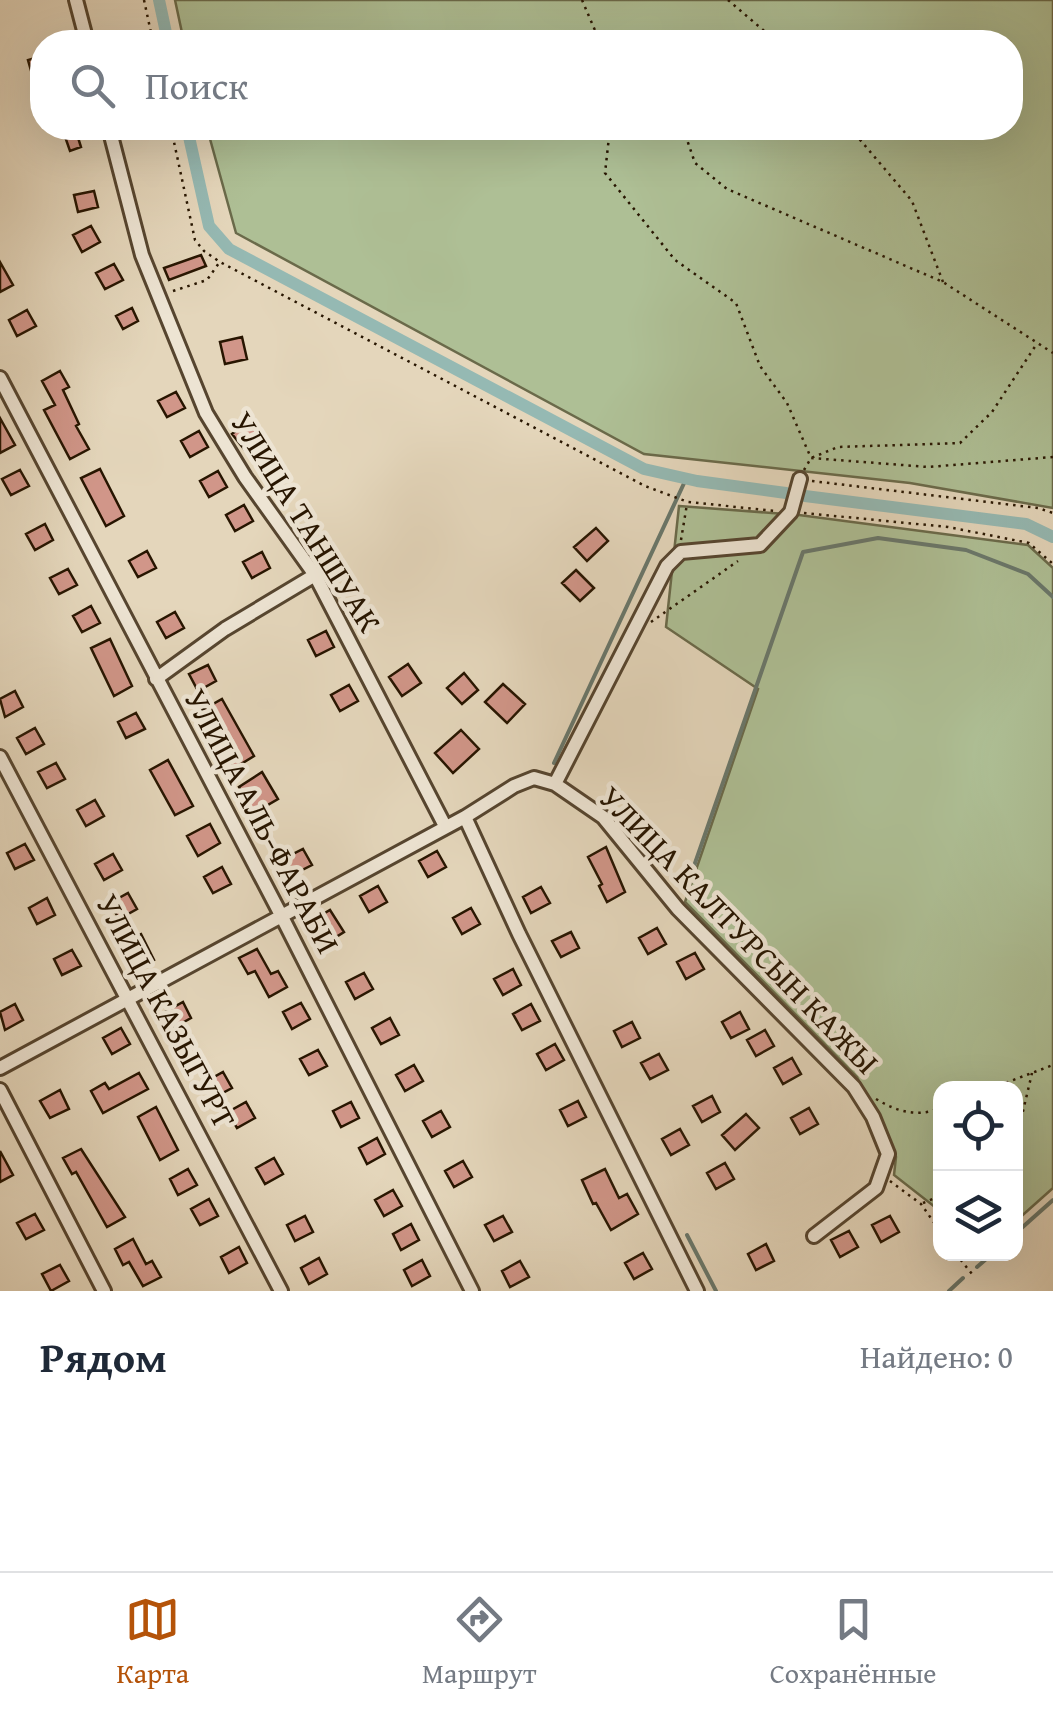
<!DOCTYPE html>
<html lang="ru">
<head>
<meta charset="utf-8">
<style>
	:root { --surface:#fff; --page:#f6f6f7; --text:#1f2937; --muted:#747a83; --line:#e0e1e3; --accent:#b45309 }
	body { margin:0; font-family:"Gentium Book Plus",serif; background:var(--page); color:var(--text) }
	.controls { position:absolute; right:30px; bottom:30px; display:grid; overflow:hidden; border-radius:20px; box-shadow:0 10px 40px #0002 }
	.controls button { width:90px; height:90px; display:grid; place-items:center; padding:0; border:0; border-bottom:2px solid var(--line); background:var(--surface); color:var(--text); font:50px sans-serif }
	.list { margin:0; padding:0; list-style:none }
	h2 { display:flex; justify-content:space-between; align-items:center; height:130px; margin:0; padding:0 40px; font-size:42px }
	h2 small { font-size:32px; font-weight:400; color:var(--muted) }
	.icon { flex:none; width:55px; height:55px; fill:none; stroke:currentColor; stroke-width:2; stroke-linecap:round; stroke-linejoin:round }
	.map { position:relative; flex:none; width:1053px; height:1291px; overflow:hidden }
	.search { position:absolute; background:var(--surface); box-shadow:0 10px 40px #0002; left:30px; right:30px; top:30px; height:110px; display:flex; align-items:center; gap:25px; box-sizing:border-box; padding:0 35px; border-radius:40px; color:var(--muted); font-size:38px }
	.sheet { height:280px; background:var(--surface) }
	nav { display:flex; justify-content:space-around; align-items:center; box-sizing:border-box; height:140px; border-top:2px solid var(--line); background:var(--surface); font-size:28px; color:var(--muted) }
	nav a { display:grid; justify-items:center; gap:5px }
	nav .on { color:var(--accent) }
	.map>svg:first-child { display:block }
</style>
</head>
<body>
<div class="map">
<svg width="1053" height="1291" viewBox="0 0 1053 1291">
	<rect width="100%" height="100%" fill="#e4d6bb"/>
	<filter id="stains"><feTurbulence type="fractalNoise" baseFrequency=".002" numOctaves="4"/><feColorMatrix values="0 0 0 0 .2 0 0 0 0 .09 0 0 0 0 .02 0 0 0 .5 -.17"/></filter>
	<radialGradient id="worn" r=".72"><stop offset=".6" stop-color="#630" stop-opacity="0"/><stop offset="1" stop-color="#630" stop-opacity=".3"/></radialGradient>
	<path fill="#aebf95" stroke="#6a6a4a" stroke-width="2.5" d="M175,0H1053V508L910,483L644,454L236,233L207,128H1010V42H184Z
		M679,506L799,515L1028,545L1053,568V1188L1016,1221V1088H940V1211L894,1175L896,1157L857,1077L685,902L758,689L666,627Z"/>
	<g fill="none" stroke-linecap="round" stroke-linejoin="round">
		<path stroke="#69776b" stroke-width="4" d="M554,763L686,479
			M685,892L803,552L878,538L966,550L1028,574L1053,597
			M1016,1233L1053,1200
			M687,1235L716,1291
			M977,1267L992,1254
			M949,1291L963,1278"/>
		<path stroke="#95b9b3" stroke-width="12" d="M159,0L168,42
			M187,128L209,226L229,249L644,469L697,481L786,493
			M805,496L1026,524L1053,537"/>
	</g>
	<path fill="#d19689" stroke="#271500" stroke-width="2.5" d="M42,56V78L34,81L28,60Z
		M62,128H75L81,147L70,151Z
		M94,191L98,207L78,212L74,195Z
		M91,226L100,242L82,252L73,235Z
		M201,255L206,266L169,280L164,268Z
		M0,262L13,285L0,292Z
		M114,264L123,280L105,289L96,273Z
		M132,308L138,321L123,329L116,316Z
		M27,310L36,326L17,336L9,320Z
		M242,337L247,359L225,364L220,342Z
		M60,371L69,387L63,390L79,424L76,426L89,449L70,459L44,410L55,405L42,381Z
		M176,392L185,408L167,417L158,401Z
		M0,418L15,445L0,453Z
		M248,421L260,435L244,449L232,434Z
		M199,431L208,447L190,457L181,441Z
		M100,469L124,516L106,526L81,478Z
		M20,470L29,486L11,495L2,479Z
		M218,471L227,487L209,497L200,481Z
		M244,505L253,521L235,531L226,515Z
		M45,524L53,540L35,550L26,534Z
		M596,528L608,541L587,561L574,547Z
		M147,551L156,568L138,577L129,561Z
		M262,552L270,568L252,578L243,562Z
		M68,569L77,585L59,594L50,578Z
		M576,570L594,588L580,601L562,583Z
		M91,606L100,623L82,632L73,616Z
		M175,612L184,628L166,638L157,622Z
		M326,631L334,647L316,656L308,640Z
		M110,639L132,686L114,696L91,648Z
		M408,664L421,683L402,696L389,677Z
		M208,665L216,681L198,691L189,674Z
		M464,673L478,690L462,704L447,688Z
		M503,684L525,704L507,723L485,702Z
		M349,685L358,701L340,711L331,695Z
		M15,691L23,707L5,717L0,699Z
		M222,699L254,756L233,769L199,712Z
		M136,713L145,729L126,738L118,722Z
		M35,728L44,744L26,754L17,738Z
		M461,730L479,749L453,773L435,753Z
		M168,760L193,806L175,815L150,770Z
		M56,763L65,779L47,788L38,772Z
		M262,772L278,799L254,813L239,787Z
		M95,800L104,816L86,826L77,810Z
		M210,824L220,843L198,856L187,836Z
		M25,844L34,860L15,869L7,853Z
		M606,847L625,892L607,902L599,886L602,884L588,857Z
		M303,849L312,865L294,874L285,858Z
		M437,851L446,867L428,877L419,861Z
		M113,854L122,870L104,880L95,864Z
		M222,867L231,884L213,893L204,877Z
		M378,886L387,902L369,912L360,896Z
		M541,887L550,903L531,913L523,897Z
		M128,893L137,909L119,919L110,903Z
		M47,898L55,915L37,924L29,908Z
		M471,908L480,924L462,934L453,918Z
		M330,910L344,932L320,947L306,924Z
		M657,928L666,944L648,954L639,938Z
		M571,932L579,948L561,957L552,941Z
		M141,934L154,960L138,968L125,941Z
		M257,949L271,974L278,971L287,987L269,997L255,971L248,974L239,958Z
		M72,950L81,966L62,975L54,959Z
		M695,953L704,969L686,979L677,962Z
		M513,969L521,985L503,995L494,979Z
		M364,973L373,989L355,999L346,982Z
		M183,1002L191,1018L173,1028L165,1012Z
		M301,1003L310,1019L292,1029L283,1012Z
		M15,1004L23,1020L5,1030L0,1012Z
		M531,1004L540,1021L522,1030L513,1014Z
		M740,1012L749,1029L731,1038L722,1022Z
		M390,1018L399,1035L381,1044L372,1028Z
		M632,1022L640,1038L622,1047L614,1031Z
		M121,1028L130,1044L112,1054L103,1038Z
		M765,1030L774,1046L756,1056L747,1040Z
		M555,1044L564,1060L546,1070L537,1054Z
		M318,1050L327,1066L309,1075L300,1059Z
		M659,1054L668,1070L650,1079L641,1063Z
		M792,1058L801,1074L783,1084L774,1068Z
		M414,1065L423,1081L405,1091L396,1075Z
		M223,1072L232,1088L213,1098L205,1082Z
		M139,1073L148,1089L103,1113L91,1091L105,1083L109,1089Z
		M60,1090L69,1109L50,1118L40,1101Z
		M712,1096L720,1112L702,1122L693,1106Z
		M578,1101L586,1117L568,1126L560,1110Z
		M246,1102L255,1118L237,1128L228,1112Z
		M351,1102L359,1118L341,1127L333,1111Z
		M156,1107L178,1150L160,1160L138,1117Z
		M809,1108L818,1124L800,1134L791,1118Z
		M441,1111L450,1127L432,1137L423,1121Z
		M746,1114L759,1128L735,1150L722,1135Z
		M680,1129L689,1145L671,1155L662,1139Z
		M377,1138L385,1154L367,1164L359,1148Z
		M81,1149L125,1217L107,1227L76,1172L72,1174L63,1158Z
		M0,1151L13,1175L0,1182Z
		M274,1158L283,1174L265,1184L256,1168Z
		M463,1161L472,1177L454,1187L445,1171Z
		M725,1163L734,1179L716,1189L707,1173Z
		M188,1169L197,1185L178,1195L170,1179Z
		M605,1169L619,1198L627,1194L638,1214L611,1230L596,1203L593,1204L582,1180Z
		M393,1190L402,1206L384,1216L375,1200Z
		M209,1199L218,1216L200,1225L191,1209Z
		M35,1214L44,1230L26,1239L17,1223Z
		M305,1216L313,1232L295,1241L287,1225Z
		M503,1216L512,1232L494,1241L485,1225Z
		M890,1216L899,1232L881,1242L872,1225Z
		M411,1224L419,1240L401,1250L393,1234Z
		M849,1231L858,1247L840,1257L831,1240Z
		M133,1239L146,1264L152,1261L161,1277L143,1286L129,1262L123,1265L115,1249Z
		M766,1244L774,1261L756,1270L748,1254Z
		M239,1247L247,1263L229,1273L221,1257Z
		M643,1253L652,1269L634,1279L625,1263Z
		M319,1258L327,1274L309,1284L301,1268Z
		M422,1260L430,1276L412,1286L404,1270Z
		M520,1261L529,1277L510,1287L502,1271Z
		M60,1265L69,1281L51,1291L42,1274Z"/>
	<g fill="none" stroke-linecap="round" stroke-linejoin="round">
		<defs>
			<path id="minor" d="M76,0L87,42
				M109,128L142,255L206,413L245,477L315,575L445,826
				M0,378L281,915L472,1291
				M156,679L225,629L315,575
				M0,757L281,1291
				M555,784L667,566L681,552L760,545L791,512L800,479
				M465,817L519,934L697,1291
				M0,1068L465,817L514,786L534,778L555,784L603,817L678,909L854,1087L873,1117L888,1154L876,1188L814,1236
				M0,1090L104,1291"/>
		</defs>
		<use href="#minor" stroke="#56452f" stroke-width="18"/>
		<path stroke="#271500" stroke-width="2.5" stroke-dasharray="2.5 5" stroke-linecap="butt" d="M144,0L153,42
			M582,0L600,42
			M728,0L777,42
			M171,128L195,240L204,251L220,262L645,486L688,502L776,511
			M610,128L605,173L675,260L736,303L760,366L787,403L811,458L928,467L1053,457
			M683,128L695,163L727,189L943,282L1053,353
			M850,128L912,201L943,282
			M173,291L207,280L219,263
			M804,470L811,458L838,447L960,443L992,412L1036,345
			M812,481L1038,508L1053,513
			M804,513L948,527L1029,543L1053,564
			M681,540L687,504
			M651,622L738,561
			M992,1088L1053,1065
			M876,1099C896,1111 917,1118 940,1108
			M1016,1141L1032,1073
			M890,1181L921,1204L940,1231
			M923,1203L940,1196
			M956,1254L972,1274"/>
		<use href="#minor" stroke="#ede4d3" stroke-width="12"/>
	</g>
	<g text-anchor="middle" stroke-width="9" stroke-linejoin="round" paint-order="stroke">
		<g font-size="32" fill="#271500" stroke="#ede4d3">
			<text transform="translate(306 522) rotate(58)" y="11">УЛИЦА ТАНШУАК</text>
			<text transform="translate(262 821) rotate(62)" y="11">УЛИЦА АЛЬ-ФАРАБИ</text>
			<text transform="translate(739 930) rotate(46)" y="11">УЛИЦА КАЛТУРСЫН КАЖЫ</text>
			<text transform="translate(166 1011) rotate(62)" y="11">УЛИЦА КАЗЫГУРТ</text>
		</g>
	</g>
	<rect width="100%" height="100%" filter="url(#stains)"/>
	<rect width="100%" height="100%" fill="url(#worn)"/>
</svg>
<div class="controls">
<button><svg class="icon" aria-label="locate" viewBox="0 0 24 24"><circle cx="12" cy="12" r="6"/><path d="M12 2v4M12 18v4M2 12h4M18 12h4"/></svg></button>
<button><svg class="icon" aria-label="layers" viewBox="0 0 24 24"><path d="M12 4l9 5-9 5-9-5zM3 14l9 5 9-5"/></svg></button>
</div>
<div class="search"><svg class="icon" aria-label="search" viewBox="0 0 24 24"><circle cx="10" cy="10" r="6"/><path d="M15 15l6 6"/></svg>Поиск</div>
</div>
<section class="sheet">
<h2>Рядом<small>Найдено: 0</small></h2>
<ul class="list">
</ul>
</section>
<nav>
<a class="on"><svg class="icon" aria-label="map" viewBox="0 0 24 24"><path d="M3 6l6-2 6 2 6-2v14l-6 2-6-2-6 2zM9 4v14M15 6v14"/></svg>Карта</a>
<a><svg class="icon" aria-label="directions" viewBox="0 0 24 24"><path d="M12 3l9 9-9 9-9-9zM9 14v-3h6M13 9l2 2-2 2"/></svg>Маршрут</a>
<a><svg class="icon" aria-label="saved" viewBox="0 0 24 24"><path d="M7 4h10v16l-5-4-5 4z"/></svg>Сохранённые</a>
</nav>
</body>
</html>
